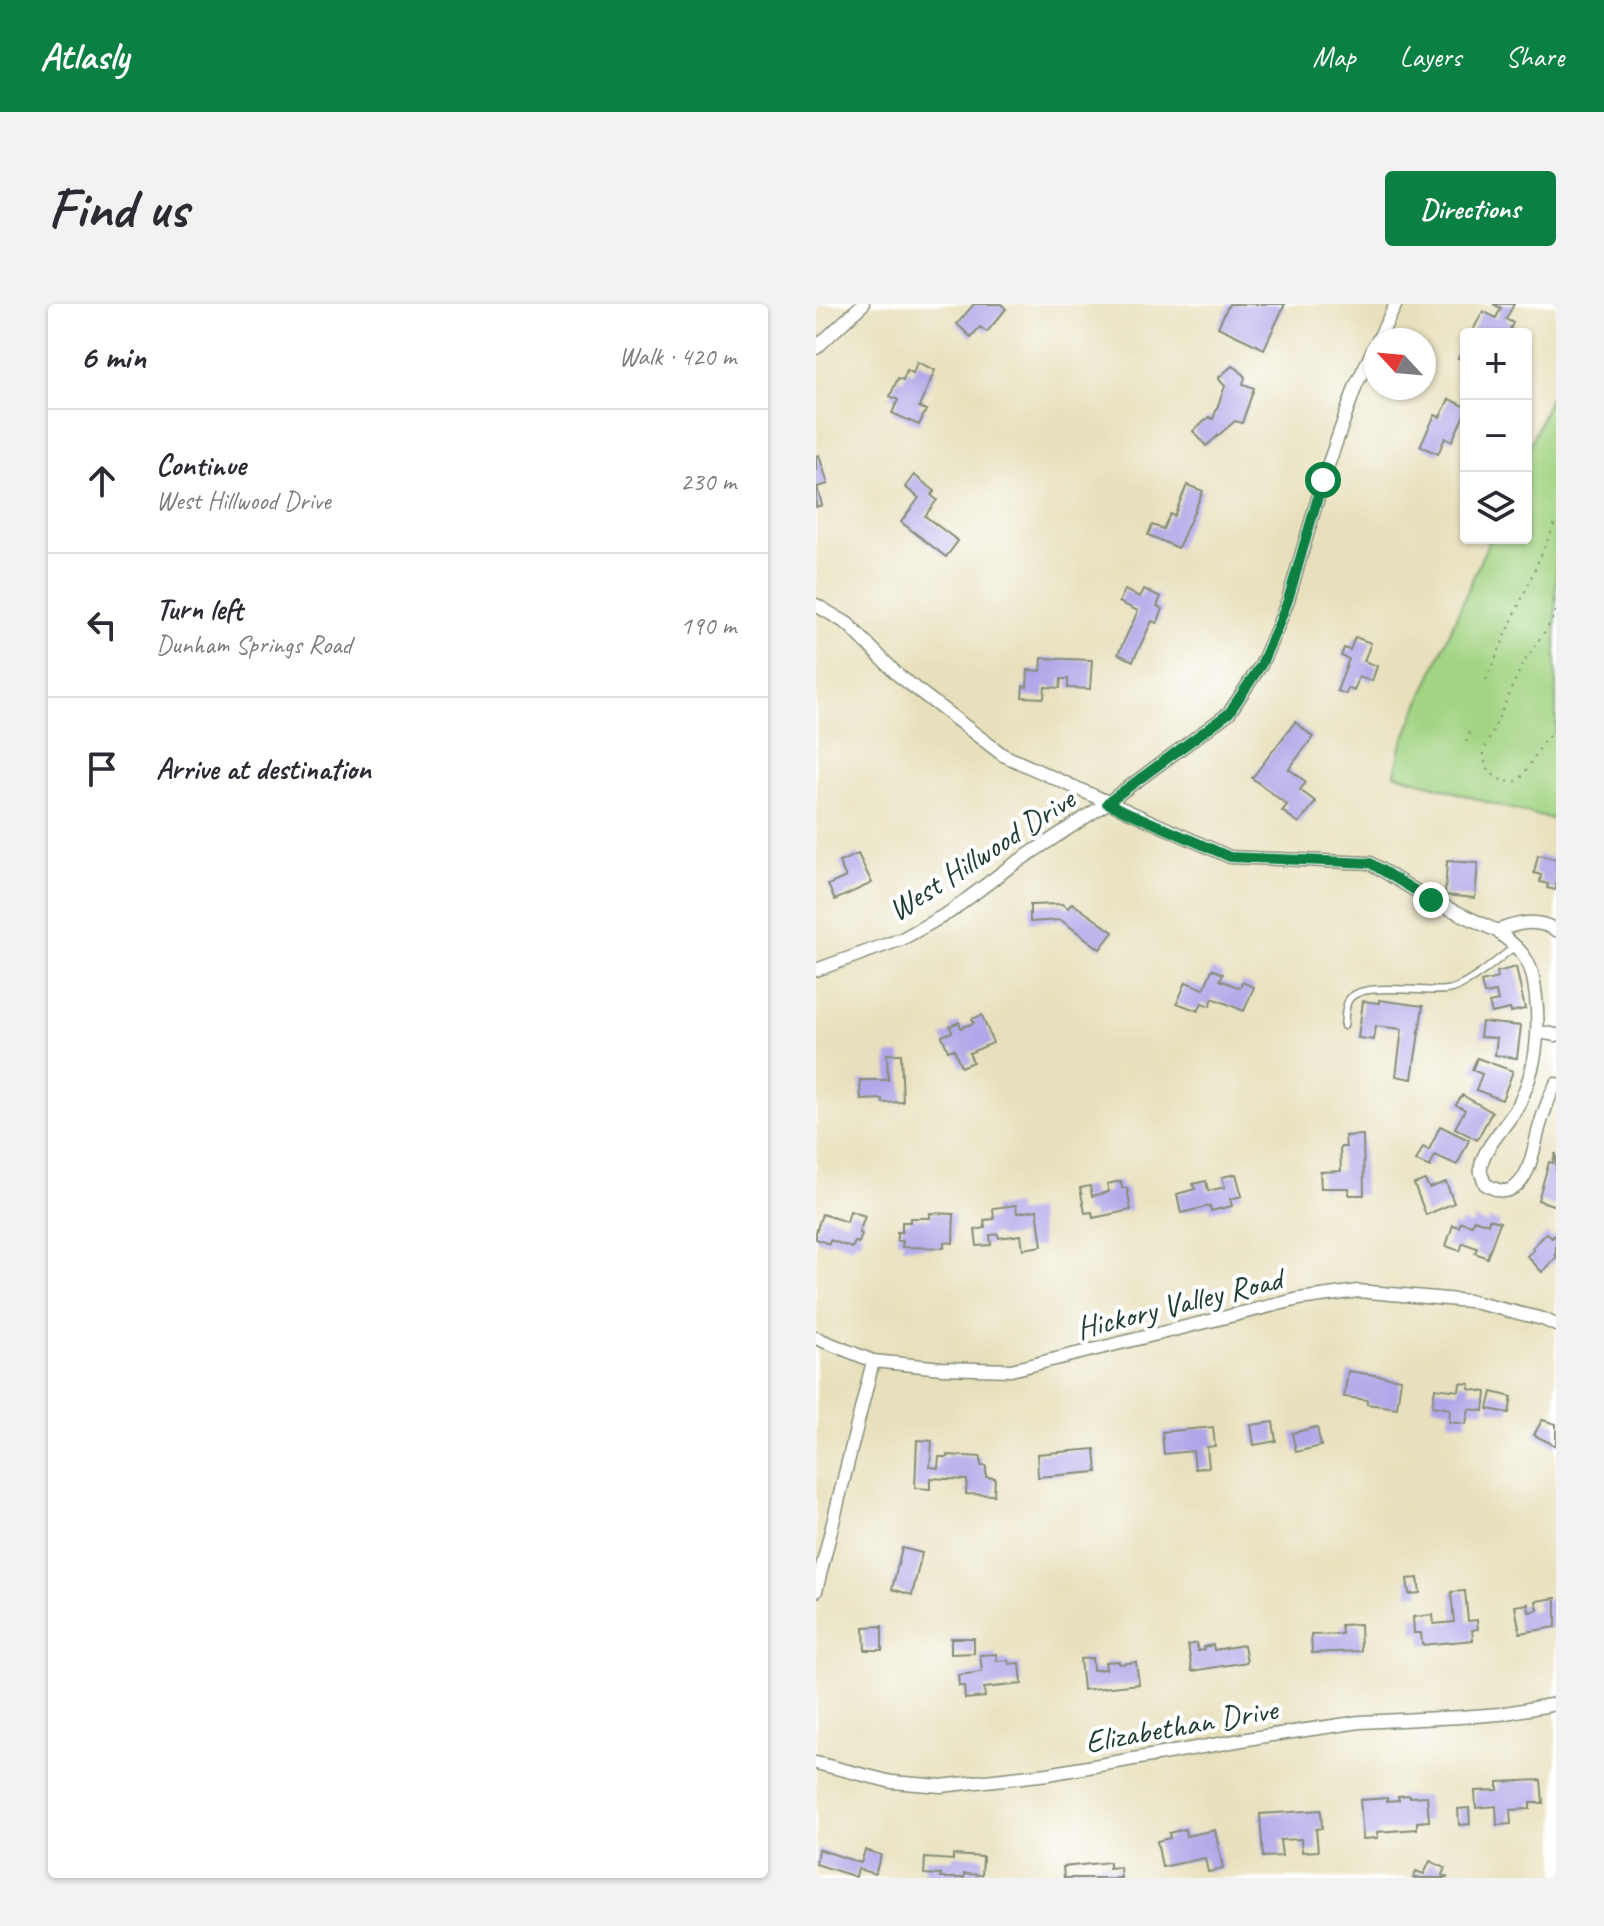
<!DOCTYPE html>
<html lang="en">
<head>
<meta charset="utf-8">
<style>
	:root { --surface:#fff; --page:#f2f2f3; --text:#2b2b33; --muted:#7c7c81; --line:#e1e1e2; --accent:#0b8043 }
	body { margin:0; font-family:Caveat,sans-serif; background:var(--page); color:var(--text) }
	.controls { position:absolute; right:24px; top:24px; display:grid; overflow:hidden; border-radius:8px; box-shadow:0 2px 6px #0004 }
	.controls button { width:72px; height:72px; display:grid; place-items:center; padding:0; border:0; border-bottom:2px solid var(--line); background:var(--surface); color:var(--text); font:40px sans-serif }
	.compass { position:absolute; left:548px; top:24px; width:72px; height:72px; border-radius:50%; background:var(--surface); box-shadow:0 2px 6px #0004; rotate:296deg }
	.stop { position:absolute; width:24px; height:24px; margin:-18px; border:6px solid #0b8043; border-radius:50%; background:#fff }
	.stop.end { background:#0b8043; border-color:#fff; box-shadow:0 2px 8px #0008 }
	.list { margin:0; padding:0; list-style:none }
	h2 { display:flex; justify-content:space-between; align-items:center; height:104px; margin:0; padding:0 32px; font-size:34px }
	h2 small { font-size:26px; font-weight:400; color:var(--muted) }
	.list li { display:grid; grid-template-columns:52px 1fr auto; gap:24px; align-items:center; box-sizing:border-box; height:144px; padding:0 32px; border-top:2px solid var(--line) }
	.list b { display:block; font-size:30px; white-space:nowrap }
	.list p { margin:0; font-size:26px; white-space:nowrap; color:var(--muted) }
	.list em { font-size:26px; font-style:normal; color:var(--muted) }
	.icon { flex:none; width:44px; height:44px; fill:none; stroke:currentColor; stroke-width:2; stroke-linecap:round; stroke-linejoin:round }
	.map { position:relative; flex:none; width:740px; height:1574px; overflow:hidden; border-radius:8px }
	header { display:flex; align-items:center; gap:48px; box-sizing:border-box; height:112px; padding:0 40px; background:var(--accent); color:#fff }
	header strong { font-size:38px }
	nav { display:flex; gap:44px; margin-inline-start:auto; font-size:28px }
	.intro { display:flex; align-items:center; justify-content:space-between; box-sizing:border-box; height:192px; padding:0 48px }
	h1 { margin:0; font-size:56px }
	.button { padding:20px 36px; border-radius:8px; background:var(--accent); color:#fff; font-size:28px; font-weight:700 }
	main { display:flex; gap:48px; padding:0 48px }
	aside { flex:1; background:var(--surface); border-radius:8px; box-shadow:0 2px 6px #0004 }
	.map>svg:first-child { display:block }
</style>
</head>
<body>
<header>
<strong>Atlasly</strong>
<nav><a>Map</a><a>Layers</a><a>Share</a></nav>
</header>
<div class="intro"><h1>Find us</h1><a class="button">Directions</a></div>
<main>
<aside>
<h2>6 min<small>Walk · 420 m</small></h2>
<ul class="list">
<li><svg class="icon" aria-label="ahead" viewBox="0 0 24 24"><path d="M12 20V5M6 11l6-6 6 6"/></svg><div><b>Continue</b><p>West Hillwood Drive</p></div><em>230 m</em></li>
<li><svg class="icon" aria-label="left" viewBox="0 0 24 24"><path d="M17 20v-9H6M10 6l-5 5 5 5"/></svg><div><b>Turn left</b><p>Dunham Springs Road</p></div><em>190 m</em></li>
<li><svg class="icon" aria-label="arrive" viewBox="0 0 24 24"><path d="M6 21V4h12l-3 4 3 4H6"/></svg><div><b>Arrive at destination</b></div></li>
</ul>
</aside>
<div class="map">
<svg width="740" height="1574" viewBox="0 0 740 1574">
	<rect width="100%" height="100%" fill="#fff"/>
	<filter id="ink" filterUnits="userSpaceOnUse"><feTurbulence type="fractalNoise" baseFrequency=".0125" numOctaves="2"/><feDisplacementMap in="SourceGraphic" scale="16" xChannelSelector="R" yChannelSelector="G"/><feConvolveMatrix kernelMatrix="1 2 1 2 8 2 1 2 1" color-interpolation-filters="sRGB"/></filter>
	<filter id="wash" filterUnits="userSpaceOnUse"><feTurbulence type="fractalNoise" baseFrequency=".006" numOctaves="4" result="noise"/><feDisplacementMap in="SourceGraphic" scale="32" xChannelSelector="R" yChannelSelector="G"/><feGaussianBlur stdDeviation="1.8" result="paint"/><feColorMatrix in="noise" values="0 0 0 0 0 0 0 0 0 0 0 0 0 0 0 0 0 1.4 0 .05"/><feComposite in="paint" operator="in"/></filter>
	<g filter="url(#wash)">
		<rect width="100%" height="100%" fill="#e8e0bc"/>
		<path fill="#a3d483" stroke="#61885c" stroke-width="2" d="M740,80V516L684,502L579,470L585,442L674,234H710V150Z"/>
		<g id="blocks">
			<path fill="#b1a6e8" d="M158,0H185L190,5L171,28L164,23L155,33L141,20Z
				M413,0H469L448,45L402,23Z
				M677,0H698L690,15L697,19L692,30H655L667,7L680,14L685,4Z
				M650,39V58L642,54Z
				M101,58L119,66L103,103L110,106L103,121L76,109L82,96L74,92L82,74L87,76L91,66L97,69Z
				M416,62L422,65L429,73L427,80L438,84L426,119L419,117L390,142L377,127L393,113L397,115L409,82L402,74Z
				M633,95L650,103V107L636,137L629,134L622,150L604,142L619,111L624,113Z
				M3,151L12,180L1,183L6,201L0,203V152Z
				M98,171L119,187L115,191L121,196L109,212L142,237L130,253L85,218L103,194L89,183Z
				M371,181L387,187L362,244L332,231L336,221L347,225L354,210L358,212Z
				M328,285L345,293L341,302L347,305L341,319L336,317L317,357L302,350L322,307L303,298L309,286L324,293Z
				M539,333L555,339L548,357L561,362L556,377L543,373L538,387L532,384L530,390L521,387L533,355L525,352L528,344L534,346Z
				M226,354L276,356L274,385L252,384V375H245L244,384L229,383L228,394L206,393L207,382L211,383L212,366L225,367Z
				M479,418L497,433L473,465L490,478L484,486L500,498L483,519L466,507L471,501L436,474Z
				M42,550L56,579L19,596L12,581L30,573L23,558Z
				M722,551L740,555V586L731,584L732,580L724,578L725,571L718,569Z
				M631,557L662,559L659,594L629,591Z
				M256,599L297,628L284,645L245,616L214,618V601L246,600L252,604Z
				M700,663L709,705L695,708L694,705L676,709L673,699L682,697L680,688L668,690L665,678L682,674L681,668Z
				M396,665L407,670L404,676L424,684L426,678L438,683L428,707L397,694L394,702L386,699L382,707L361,699L370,678L388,685Z
				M563,696L607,702L596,775L580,772L586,725L560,722L558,736L542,734L547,697L563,699Z
				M166,711L177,739L153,749L157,758L145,763L138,745L132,747L126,732L136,728L134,722L143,718L145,724L158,719L156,715Z
				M666,718L705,722L701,754L679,751L681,734L664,733Z
				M71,750H85L87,798L67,799L66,795L45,796L44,776H72Z
				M661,754L697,767L686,796L660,786L666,770L656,766Z
				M646,791L676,808L661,836L639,824L649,806L640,801Z
				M624,822L653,836L641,861L619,851L614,863L600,857L607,843L613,846Z
				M547,831L548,891H533V884H505L504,868L525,867L524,843H530L529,832Z
				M739,850H740V902L722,896L733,858L737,859Z
				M420,870L426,892L414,895L416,902L395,907L394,902L365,909L361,890L379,885L377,880L390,877L392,887L409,883L406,873Z
				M609,876L613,884L630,878L638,899L610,911L598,880Z
				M305,877L306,884H311L315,906L277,914L276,908L269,909L264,884L274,882L276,892L293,888L291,880Z
				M200,901L201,909L221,906L226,942L207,945L205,931L183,934L182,930L174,931L175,941L161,942L159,926L169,924L168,916L178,915L177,904Z
				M34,907L49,912L43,929L46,930L43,939L39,938L36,944L14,936L13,940L0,935V928L6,910L31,918Z
				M114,909L138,910L137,939L128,938V944L86,943L87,937H81V928H86V918H94V914H114Z
				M658,915L672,920L673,915L684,918L671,954L659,949L661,944L647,939L644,947L630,942L637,921L643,923L645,918L656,921Z
				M731,929L736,934L740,930V955L726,968L711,952L718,946L716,944Z
				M532,1067L585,1075L581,1104L551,1100V1096L528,1093Z
				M644,1079L654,1080L653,1085L670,1088L668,1107L653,1105L650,1120L633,1118L634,1105L616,1102L619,1084L643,1087Z
				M676,1088L696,1093L693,1109L672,1105Z
				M726,1116L740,1120V1142L718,1131Z
				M457,1118L460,1137L438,1141L435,1121Z
				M397,1123L399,1142L391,1143L393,1163L379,1165L377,1147L348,1150L346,1128Z
				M501,1123L505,1142L480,1148L476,1129Z
				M101,1136L116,1137L114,1163L122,1164L123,1153H132V1151L165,1153V1162H170V1173L179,1174L178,1191L150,1190L151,1176L114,1174V1185L99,1184Z
				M279,1145L281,1168L222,1173L221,1150Z
				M86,1244L106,1249L96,1291L76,1285Z
				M602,1274L604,1289L593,1290L591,1275Z
				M649,1287L652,1317L661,1316L662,1325L656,1326L657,1336L606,1341L605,1329H598L597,1313L617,1311L618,1320L638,1318L635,1288Z
				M740,1294V1323L704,1329L699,1302L712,1300L713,1308L722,1306L720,1297Z
				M544,1320L545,1347L496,1349L495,1331L526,1330L525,1321Z
				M66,1322V1346H49L48,1323Z
				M135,1334H158V1349L135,1350Z
				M380,1339L382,1347L388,1346L387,1343L397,1341L398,1346L428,1341L431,1358L376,1367L372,1341Z
				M180,1350L181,1357L192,1356L193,1360L204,1359L206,1380L168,1384L169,1393L149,1395L148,1382H143L142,1371L166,1368L164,1351Z
				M276,1354L277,1366L290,1365L289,1358L303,1357V1360L320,1358L323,1380L267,1386L264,1355Z
				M725,1476L727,1499H714V1505L694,1506L695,1520L681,1521L680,1502L660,1504L659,1487L682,1486V1478Z
				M594,1491V1493L611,1492L613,1517L601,1518V1525L561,1528L562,1534L547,1535L544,1496L571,1494V1497L583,1496L582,1492Z
				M653,1504L654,1520L643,1521L642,1505Z
				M505,1506L506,1524L500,1525L502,1547L486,1548L485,1535L464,1536L466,1552L447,1553L444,1510Z
				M369,1525L370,1532L399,1526L407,1565L392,1568L389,1554L346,1563L341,1537L354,1534L353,1529Z
				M2,1545L45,1559L49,1546L65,1551L59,1570L42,1565L40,1573L0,1560Z
				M137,1551L167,1553L166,1571L148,1570V1574H124L125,1571L108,1570L109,1554L137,1556Z
				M614,1557L629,1564L626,1571L632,1574H597L600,1567L608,1570Z
				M293,1558V1564L304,1563L305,1574H248L247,1563Z"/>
		</g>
	</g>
	<g filter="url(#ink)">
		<use href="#blocks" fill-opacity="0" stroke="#848e78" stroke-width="2"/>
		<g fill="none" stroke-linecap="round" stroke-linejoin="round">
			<defs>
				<path id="lane" d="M528,722C529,715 529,703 532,697C544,674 614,692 636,685C655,679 683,655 699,642"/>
				<path id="street" d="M562,36L580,0
					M0,44L47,0
					M0,301L32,320L82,371L187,451L414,553L554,559L615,596L681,627
					M740,626C720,614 701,619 681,627C690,635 701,642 708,652C717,665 718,678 720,693C724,733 720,764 703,800C694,819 661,848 665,869C666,873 668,876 669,880C677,884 685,889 693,886C715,879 718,839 724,821C728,807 733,793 740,780
					M0,666L86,635L134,608L192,564L291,499L413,409L445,361L462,322L472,296L508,173L531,107L540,81L560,40
					M723,728L740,731
					M0,1034L57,1057L126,1064L195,1066L483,995L542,987L653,997L727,1015L740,1021
					M0,1287L57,1057
					M0,1459L76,1478L125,1482L232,1470L443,1433L544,1418L644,1413L684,1410L740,1400"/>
			</defs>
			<use href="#lane" stroke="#848e78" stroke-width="9"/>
			<use href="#street" stroke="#848e78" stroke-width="15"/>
			<path stroke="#848e78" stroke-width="2" stroke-dasharray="2 6" stroke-linecap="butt" d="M740,307L735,318L706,361L668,447C666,467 685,483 704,476L727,439L740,424
				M670,376L740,217
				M650,438L654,428"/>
			<use href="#lane" stroke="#fff" stroke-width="6"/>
			<use href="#street" stroke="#fff" stroke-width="12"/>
		</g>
	</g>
	<g fill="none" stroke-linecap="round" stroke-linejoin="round" filter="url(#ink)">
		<path stroke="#0b8043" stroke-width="10" d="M507,176L472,296L462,322L445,361L413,409L291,499L414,553L554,559L615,596"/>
	</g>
	<g text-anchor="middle" stroke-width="8" stroke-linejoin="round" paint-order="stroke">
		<g font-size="32" fill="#1f3d34" stroke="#fff">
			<text transform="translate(165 550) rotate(-33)" y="11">West Hillwood Drive</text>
			<text transform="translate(363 999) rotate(-14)" y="11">Hickory Valley Road</text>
			<text transform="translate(365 1421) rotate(-10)" y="11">Elizabethan Drive</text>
		</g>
	</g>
</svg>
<div class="controls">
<button>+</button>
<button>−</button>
<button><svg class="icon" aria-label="layers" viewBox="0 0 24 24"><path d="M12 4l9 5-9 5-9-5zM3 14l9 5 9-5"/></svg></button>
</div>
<svg class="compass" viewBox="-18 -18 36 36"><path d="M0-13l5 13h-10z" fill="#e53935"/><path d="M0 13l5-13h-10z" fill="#7c7c81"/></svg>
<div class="stop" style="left:507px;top:176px"></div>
<div class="stop end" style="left:615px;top:596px"></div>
</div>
</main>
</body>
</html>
